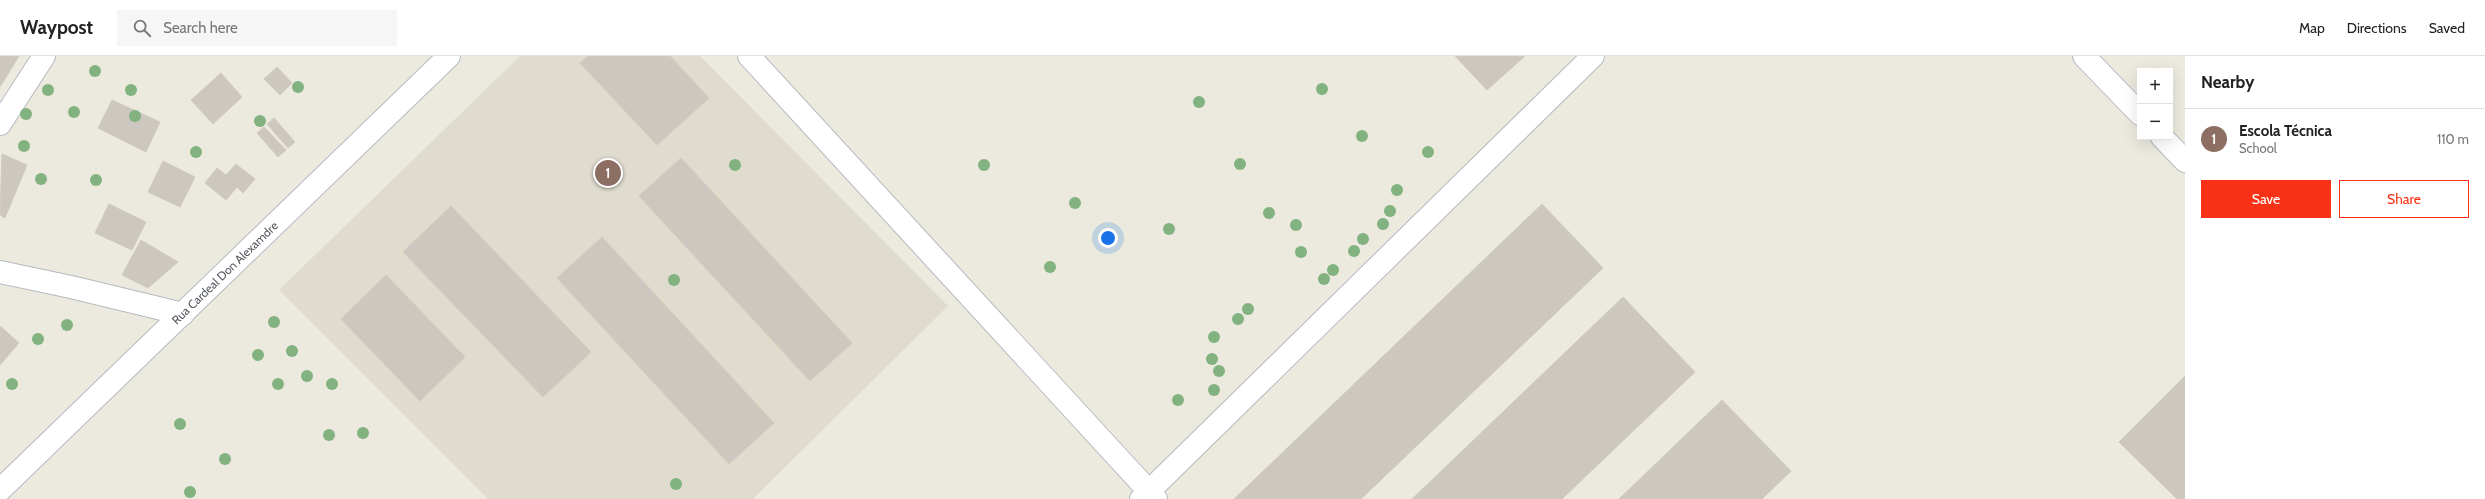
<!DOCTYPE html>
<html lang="en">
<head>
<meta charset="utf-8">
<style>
	:root { --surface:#fff; --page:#f6f6f6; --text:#222; --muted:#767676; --line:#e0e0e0; --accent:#f93217 }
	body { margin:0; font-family:Cabin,sans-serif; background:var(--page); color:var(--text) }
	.controls { position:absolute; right:12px; top:12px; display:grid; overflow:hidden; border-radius:0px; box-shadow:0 4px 16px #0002 }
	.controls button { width:36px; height:36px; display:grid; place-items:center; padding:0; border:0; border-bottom:1px solid var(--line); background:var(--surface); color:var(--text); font:20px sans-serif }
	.you { position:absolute; left:1108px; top:182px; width:14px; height:14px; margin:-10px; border:3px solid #fff; border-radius:50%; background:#1a73e8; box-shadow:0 0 0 6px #1a73e833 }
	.badge { display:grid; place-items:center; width:26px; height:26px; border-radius:50%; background:var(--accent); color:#fff; font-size:13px; font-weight:700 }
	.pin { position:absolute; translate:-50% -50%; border:2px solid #fff; box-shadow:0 1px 4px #0006 }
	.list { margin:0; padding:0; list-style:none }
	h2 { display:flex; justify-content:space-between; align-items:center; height:52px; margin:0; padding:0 16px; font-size:17px }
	h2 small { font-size:13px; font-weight:400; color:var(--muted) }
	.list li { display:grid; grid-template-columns:26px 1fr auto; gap:12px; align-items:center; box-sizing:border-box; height:60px; padding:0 16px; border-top:1px solid var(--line) }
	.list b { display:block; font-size:15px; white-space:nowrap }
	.list p { margin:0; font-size:13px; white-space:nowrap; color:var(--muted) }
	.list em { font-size:13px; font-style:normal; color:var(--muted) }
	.actions { display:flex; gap:8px; padding:12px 16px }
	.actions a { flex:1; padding:9px 0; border:1px solid var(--accent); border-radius:0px; text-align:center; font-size:14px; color:var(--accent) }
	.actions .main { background:var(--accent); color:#fff }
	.icon { flex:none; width:22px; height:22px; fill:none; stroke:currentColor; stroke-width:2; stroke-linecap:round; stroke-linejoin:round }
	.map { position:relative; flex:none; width:2185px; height:443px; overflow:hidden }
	header { display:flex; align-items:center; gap:24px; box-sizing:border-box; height:56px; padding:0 20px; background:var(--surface); border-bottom:1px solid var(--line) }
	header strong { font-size:19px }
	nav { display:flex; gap:22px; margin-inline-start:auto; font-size:14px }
	.search { width:280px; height:36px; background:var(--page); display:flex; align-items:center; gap:10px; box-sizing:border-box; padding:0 14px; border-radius:0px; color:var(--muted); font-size:15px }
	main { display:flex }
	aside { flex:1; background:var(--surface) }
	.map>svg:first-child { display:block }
</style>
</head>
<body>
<header>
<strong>Waypost</strong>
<div class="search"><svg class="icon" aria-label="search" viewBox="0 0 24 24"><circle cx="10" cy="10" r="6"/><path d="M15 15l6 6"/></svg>Search here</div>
<nav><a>Map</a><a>Directions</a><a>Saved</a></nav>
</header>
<main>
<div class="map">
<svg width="2185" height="443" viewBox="0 0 2185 443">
	<rect width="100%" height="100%" fill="#eceade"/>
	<path fill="#dfdcce" d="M520,0H700L948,250L753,443H488L279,234Z"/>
	<path fill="#ccc8bf" stroke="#d1cbbc" d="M0,0H19L0,31Z
		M588,0H670L709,42L657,89L580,7Z
		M1455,0H1525L1487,34Z
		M277,11L292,27L280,39L264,23Z
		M221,17L242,41L213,68L191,44Z
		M112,44L160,66L146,96L98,72Z
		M274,62L295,86L288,92L267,68Z
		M264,71L286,94L278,101L257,77Z
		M2,98L27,109L5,162L0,159Z
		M681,102L852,287L810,325L639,140Z
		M163,105L195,121L180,151L148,136Z
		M236,108L255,123L243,137L237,131L226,144L205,127L217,112L226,119Z
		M109,148L146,166L132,194L95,177Z
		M1542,148L1603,212L1361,443H1234Z
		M451,150L591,296L543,341L403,196Z
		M602,181L774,367L729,408L557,222Z
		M141,184L178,206L148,232L122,219Z
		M386,219L465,301L420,345L341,263Z
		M1623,241L1695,316L1562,443H1412Z
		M0,270L19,287L0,309Z
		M2185,320V443H2177L2119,386Z
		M1722,344L1791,415L1762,443H1619Z"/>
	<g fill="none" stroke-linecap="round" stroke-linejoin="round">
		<defs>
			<path id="minor" d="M749,0L1156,443
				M2084,0L2140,58
				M0,68L44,0
				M2162,81L2185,105
				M0,216L71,231L183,258
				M1141,443L1593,0"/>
			<path id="secondary" d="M0,434L449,0"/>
		</defs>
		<use href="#minor" stroke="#b6b9bf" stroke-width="24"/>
		<use href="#secondary" stroke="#b7bbc2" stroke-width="24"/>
		<use href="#minor" stroke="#fff" stroke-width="22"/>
		<use href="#secondary" stroke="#fff" stroke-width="22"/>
	</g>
	<g fill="#82b280">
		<circle cx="95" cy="15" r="6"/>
		<circle cx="298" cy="31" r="6"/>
		<circle cx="1322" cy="33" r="6"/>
		<circle cx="48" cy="34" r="6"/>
		<circle cx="131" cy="34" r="6"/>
		<circle cx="1199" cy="46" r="6"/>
		<circle cx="74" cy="56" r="6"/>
		<circle cx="26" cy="58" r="6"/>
		<circle cx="135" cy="60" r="6"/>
		<circle cx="260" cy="65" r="6"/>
		<circle cx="1362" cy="80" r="6"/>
		<circle cx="24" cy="90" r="6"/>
		<circle cx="196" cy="96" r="6"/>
		<circle cx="1428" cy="96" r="6"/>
		<circle cx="1240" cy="108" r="6"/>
		<circle cx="735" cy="109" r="6"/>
		<circle cx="984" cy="109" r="6"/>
		<circle cx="41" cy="123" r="6"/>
		<circle cx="96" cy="124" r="6"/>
		<circle cx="1397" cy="134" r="6"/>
		<circle cx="1075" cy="147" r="6"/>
		<circle cx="1390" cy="155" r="6"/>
		<circle cx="1269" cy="157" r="6"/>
		<circle cx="1383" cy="168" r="6"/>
		<circle cx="1296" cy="169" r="6"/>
		<circle cx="1169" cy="173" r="6"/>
		<circle cx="1363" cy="183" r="6"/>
		<circle cx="1354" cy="195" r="6"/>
		<circle cx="1301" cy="196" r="6"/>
		<circle cx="1050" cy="211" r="6"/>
		<circle cx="1333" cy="214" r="6"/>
		<circle cx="1324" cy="223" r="6"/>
		<circle cx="674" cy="224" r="6"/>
		<circle cx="1248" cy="253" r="6"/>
		<circle cx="1238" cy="263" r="6"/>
		<circle cx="274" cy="266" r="6"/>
		<circle cx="67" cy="269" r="6"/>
		<circle cx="1214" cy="281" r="6"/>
		<circle cx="38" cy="283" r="6"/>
		<circle cx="292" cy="295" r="6"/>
		<circle cx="258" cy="299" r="6"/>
		<circle cx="1212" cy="303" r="6"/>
		<circle cx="1219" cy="315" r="6"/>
		<circle cx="307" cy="320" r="6"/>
		<circle cx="12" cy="328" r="6"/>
		<circle cx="278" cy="328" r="6"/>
		<circle cx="332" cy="328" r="6"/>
		<circle cx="1214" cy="334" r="6"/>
		<circle cx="1178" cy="344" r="6"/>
		<circle cx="180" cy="368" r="6"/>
		<circle cx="363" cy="377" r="6"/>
		<circle cx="329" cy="379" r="6"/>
		<circle cx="225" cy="403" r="6"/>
		<circle cx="676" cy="428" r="6"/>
		<circle cx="190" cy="436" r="6"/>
	</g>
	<g text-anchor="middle" stroke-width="3.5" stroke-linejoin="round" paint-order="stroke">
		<g font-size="12" fill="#575b61" stroke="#fff">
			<text transform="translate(225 217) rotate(-44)" y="4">Rua Cardeal Don Alexamdre</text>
		</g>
	</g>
</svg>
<div class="controls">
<button>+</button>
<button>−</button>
</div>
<div class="you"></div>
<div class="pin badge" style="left:608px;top:117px;background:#8d6e63">1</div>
</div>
<aside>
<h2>Nearby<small></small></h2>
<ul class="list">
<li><span class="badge" style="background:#8d6e63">1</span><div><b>Escola Técnica</b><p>School</p></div><em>110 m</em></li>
</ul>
<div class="actions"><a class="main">Save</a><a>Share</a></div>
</aside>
</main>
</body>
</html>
